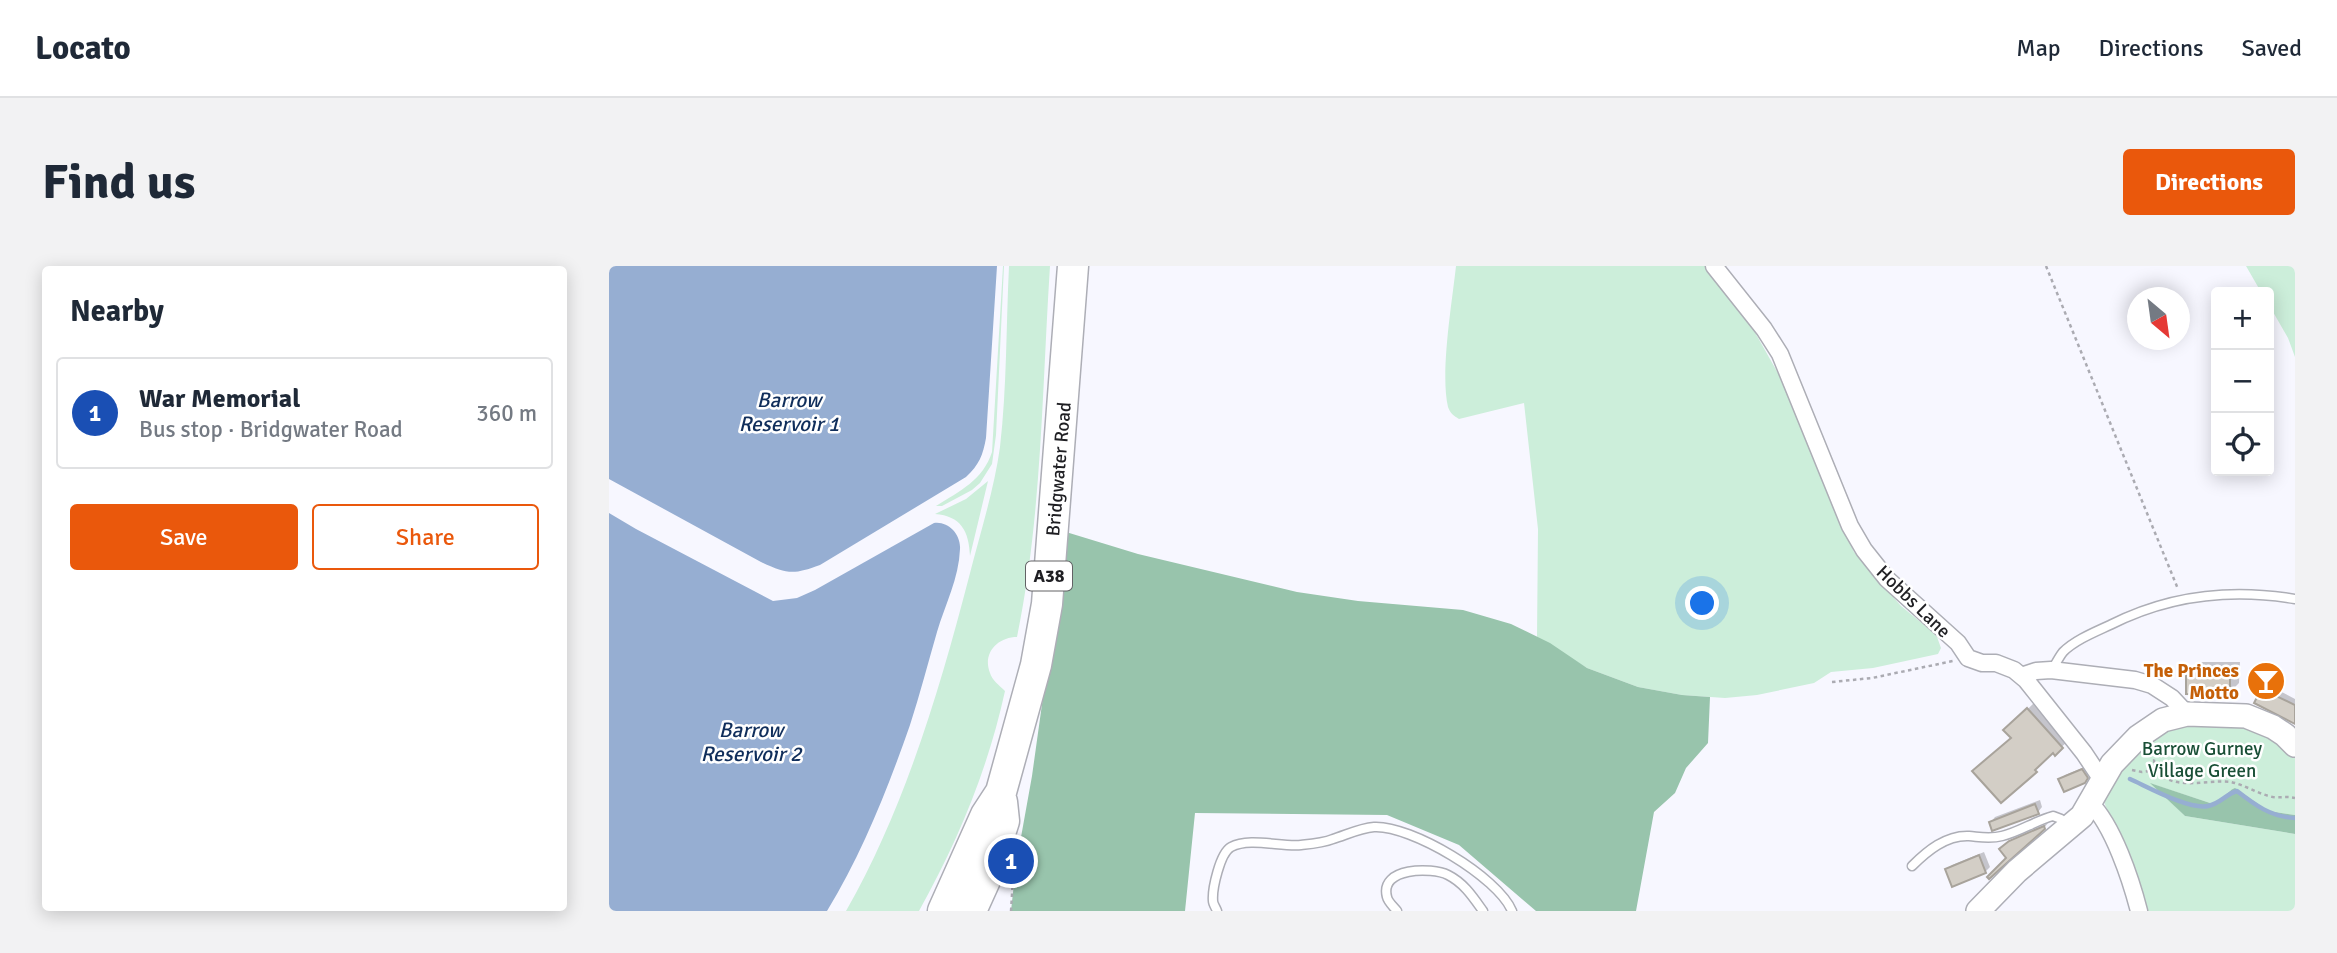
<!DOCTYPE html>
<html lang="en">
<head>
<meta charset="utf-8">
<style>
	:root { --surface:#fff; --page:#f2f2f3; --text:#1f2937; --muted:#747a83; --line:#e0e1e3; --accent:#ea580c }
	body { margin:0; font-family:Signika,sans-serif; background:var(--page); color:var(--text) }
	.controls { position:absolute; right:21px; top:21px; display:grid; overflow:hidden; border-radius:7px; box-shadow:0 4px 18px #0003 }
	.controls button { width:63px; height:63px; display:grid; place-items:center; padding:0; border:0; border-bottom:2px solid var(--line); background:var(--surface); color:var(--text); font:35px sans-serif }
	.compass { position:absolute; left:1518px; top:21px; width:63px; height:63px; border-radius:50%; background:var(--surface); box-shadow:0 4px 18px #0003; rotate:151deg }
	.you { position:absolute; left:1094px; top:338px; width:24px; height:24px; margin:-18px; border:5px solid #fff; border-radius:50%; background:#1a73e8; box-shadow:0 0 0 10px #1a73e833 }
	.badge { display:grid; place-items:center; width:46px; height:46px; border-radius:50%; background:var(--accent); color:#fff; font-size:23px; font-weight:700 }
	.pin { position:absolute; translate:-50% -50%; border:4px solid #fff; box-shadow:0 2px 7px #0006 }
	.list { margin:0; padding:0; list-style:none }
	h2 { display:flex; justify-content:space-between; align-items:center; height:91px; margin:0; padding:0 28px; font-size:30px }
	h2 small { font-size:23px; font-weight:400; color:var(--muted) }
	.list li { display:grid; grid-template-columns:46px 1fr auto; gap:21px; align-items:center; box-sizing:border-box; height:112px; margin:0 14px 14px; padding:0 14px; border:2px solid var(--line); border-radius:7px }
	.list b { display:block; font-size:26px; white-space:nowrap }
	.list p { margin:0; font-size:23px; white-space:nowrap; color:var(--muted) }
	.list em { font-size:23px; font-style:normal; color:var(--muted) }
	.actions { display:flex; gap:14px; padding:21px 28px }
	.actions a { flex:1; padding:16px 0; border:2px solid var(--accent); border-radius:7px; text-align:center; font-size:24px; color:var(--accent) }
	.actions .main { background:var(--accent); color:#fff }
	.icon { flex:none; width:38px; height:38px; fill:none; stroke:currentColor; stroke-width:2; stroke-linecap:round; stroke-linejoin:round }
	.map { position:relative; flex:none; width:1686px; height:645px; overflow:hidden; border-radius:7px }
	header { display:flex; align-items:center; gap:42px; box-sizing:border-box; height:98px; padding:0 35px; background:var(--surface); border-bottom:2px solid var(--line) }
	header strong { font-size:33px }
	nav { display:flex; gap:38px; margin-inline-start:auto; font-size:24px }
	.intro { display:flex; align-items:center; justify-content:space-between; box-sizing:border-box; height:168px; padding:0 42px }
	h1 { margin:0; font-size:49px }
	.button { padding:18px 32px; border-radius:7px; background:var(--accent); color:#fff; font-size:24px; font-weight:700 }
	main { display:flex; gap:42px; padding:0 42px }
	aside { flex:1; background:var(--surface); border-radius:7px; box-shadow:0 4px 18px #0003 }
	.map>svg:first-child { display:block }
</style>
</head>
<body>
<header>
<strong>Locato</strong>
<nav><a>Map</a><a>Directions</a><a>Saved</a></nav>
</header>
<div class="intro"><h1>Find us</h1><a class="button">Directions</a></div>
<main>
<aside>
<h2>Nearby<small></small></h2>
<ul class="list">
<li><span class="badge" style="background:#1a4fb4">1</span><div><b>War Memorial</b><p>Bus stop · Bridgwater Road</p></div><em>360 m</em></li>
</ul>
<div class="actions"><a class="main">Save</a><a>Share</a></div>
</aside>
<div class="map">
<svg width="1686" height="645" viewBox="0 0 1686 645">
	<rect width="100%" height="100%" fill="#f7f7ff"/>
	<path fill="#cceeda" d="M394,0H395L387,169L383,198L371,217L363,224L333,240H327C351,225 374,214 383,186Z
		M400,0H441C433,123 433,250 408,371C389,371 373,387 381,407C383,414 390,419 396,425C379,503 349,575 310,645H237C295,544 331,423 360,311C371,268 385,224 391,181C398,121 397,60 400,0Z
		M847,0H1097L1139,54L1170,109L1245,286L1292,340L1320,363L1328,371L1332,382L1329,388L1264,402L1222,406L1205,417L1148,429L1116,432L1073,429L1029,421L978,402L928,371L929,263L915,137L850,153C845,150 841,147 839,141C831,107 843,37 847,0Z
		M1637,0H1686V91L1679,72L1660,39V26H1652Z
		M379,215L361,290C360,265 352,250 326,248L357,233Z
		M1637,457L1686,489V549L1659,545L1622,524L1611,536L1604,538L1543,518L1576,550L1686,568V645H1534L1493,530L1506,505L1559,460Z"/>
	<path fill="#98c4ac" d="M457,266L529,288L688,326L749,335L854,344L902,358L941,377L978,402L1029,421L1073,429L1101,431L1099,477L1077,502L1066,527L1045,546L1027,645H927L850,579L778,549L586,547L576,645H402L407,599L423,510Z
		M1541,517L1604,538C1615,537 1617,525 1626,522L1659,545L1686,549V568L1576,550Z"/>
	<path fill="#96aed2" d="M0,0H388L377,172C374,189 370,199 357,211L211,299C184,309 178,308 152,296L0,213Z
		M0,247L27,263L164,335L188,332L206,324L325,257C339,255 352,268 351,283C350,312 336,339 328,366C319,397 311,428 301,459C279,522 253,588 218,645H0Z"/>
	<path fill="#0003" d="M1589,396H1631L1630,417L1620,427L1579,406Z
		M1656,424L1665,428L1669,424L1686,433V453L1651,429Z
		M1425,437L1459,475L1446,487L1444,485L1431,497L1433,498L1426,504L1392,535L1404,471L1397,464Z
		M1478,500L1483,506L1475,516L1451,514L1456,509Z
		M1431,534L1433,541L1429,546L1382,556L1386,551Z
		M1439,557L1435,562L1399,592L1397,579L1407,571Z
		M1375,586L1381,601L1376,606L1338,603L1343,599Z"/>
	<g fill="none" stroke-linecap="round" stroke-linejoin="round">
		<path stroke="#96aed2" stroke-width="4.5" d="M1521,513C1539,521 1580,544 1599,540C1611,538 1617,528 1628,525C1646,539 1662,551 1686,552"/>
	</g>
	<path fill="#d3cec6" stroke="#a8a39b" stroke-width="2" d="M1577,405L1621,406V429L1577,428Z
		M1650,427L1661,433L1663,428L1686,439V458L1645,437Z
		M1418,442L1454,482L1446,490L1444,487L1426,504L1428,506L1392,537L1363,505L1402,472L1394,464Z
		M1473,503L1479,512L1476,517L1455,526L1449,513Z
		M1426,538L1430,548L1383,565L1380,556Z
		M1435,560L1436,563L1380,613L1378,611L1397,592L1390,583L1400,575Z
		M1370,589L1377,607L1343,621L1336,603Z"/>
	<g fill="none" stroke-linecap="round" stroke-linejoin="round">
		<defs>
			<path id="lane" d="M1443,404C1446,399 1450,391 1454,386C1466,374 1486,366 1501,359C1560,329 1621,322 1686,333
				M1303,600C1318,585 1337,569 1360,570C1372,571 1381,573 1393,570C1410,566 1426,555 1444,550L1452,553L1458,560
				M608,645C607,642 604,638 604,635C603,623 611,587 622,581C640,571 672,581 692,579C702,578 714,577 724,573C737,569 751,562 765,561C802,559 889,611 903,645
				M788,645C785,641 779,636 778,631C770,601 823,601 839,609C855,617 864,631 874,645"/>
			<path id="street" d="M1105,0L1155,63L1171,88L1241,260L1255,284L1278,313L1349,377L1359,392L1373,397H1387L1405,404L1417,414L1475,487L1493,514
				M1412,410L1427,405L1442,404L1526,414L1543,419L1563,432L1578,448
				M1481,537C1504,559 1522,614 1530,645"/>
			<path id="secondary" d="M1369,645L1408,605L1473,550L1503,498L1529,471L1554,454L1578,448L1637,450L1664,461L1676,469L1686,479"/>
			<path id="highway" d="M334,645L377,549L392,526L427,399L438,338L464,0
				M362,645L376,614L395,555L393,536"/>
		</defs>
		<use href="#lane" stroke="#adaeb6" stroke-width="11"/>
		<use href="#street" stroke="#adaeb6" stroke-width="19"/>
		<use href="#secondary" stroke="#adaeb6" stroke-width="26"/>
		<use href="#highway" stroke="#adaeb6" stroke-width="33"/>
		<path stroke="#ababb2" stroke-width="2.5" stroke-dasharray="3.5 3.5" stroke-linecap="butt" d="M1437,0L1569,323
			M1223,416L1263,412L1344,395
			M1549,480L1545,494L1546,504C1566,526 1597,513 1622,516C1636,519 1649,528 1664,531C1672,532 1678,530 1686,532
			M1523,504L1533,506L1546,504
			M402,645L405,596"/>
		<use href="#lane" stroke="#fff" stroke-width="8"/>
		<use href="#street" stroke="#fff" stroke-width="16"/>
		<use href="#secondary" stroke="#fff" stroke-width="23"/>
		<use href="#highway" stroke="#fff" stroke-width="30"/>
	</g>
	<defs>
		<symbol id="bar-disc" viewBox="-11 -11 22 22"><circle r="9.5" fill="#e8710a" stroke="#fff"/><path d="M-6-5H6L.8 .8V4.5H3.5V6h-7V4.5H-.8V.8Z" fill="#fff"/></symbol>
	</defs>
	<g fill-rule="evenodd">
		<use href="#bar-disc" x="1635" y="393" width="44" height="44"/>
	</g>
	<g text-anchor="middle" stroke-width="5" stroke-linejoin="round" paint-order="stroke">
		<rect fill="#fff" stroke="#626265" stroke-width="2" x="417" y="295.5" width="46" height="29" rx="5"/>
		<g font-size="18" font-weight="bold" fill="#1f1f23">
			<text x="440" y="316">A38</text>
		</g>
		<g font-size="19" fill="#1f1f23" stroke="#fff">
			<text transform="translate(449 203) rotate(-85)" y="7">Bridgwater Road</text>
			<text transform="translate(1305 335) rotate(44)" y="7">Hobbs Lane</text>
		</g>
		<g font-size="19" font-weight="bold" fill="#c56008" stroke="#fff" text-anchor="end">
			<text x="1630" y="411">The Princes<tspan x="1630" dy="22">Motto</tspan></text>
		</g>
		<g font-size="19" fill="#194f36" stroke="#fff">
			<text x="1593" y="489">Barrow Gurney<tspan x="1593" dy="22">Village Green</tspan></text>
		</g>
		<g font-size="21" font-style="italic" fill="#102e5b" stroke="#fff">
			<text x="180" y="141">Barrow<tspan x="180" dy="24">Reservoir 1</tspan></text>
			<text x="142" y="471">Barrow<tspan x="142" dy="24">Reservoir 2</tspan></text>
		</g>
	</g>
</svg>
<div class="controls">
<button>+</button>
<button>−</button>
<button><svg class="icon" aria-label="locate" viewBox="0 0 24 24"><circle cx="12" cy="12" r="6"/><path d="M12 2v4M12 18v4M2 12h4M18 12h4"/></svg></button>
</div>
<svg class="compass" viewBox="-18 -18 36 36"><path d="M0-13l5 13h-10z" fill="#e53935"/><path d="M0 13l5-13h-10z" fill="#747a83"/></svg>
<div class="you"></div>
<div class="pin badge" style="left:402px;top:595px;background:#1a4fb4">1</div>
</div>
</main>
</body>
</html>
